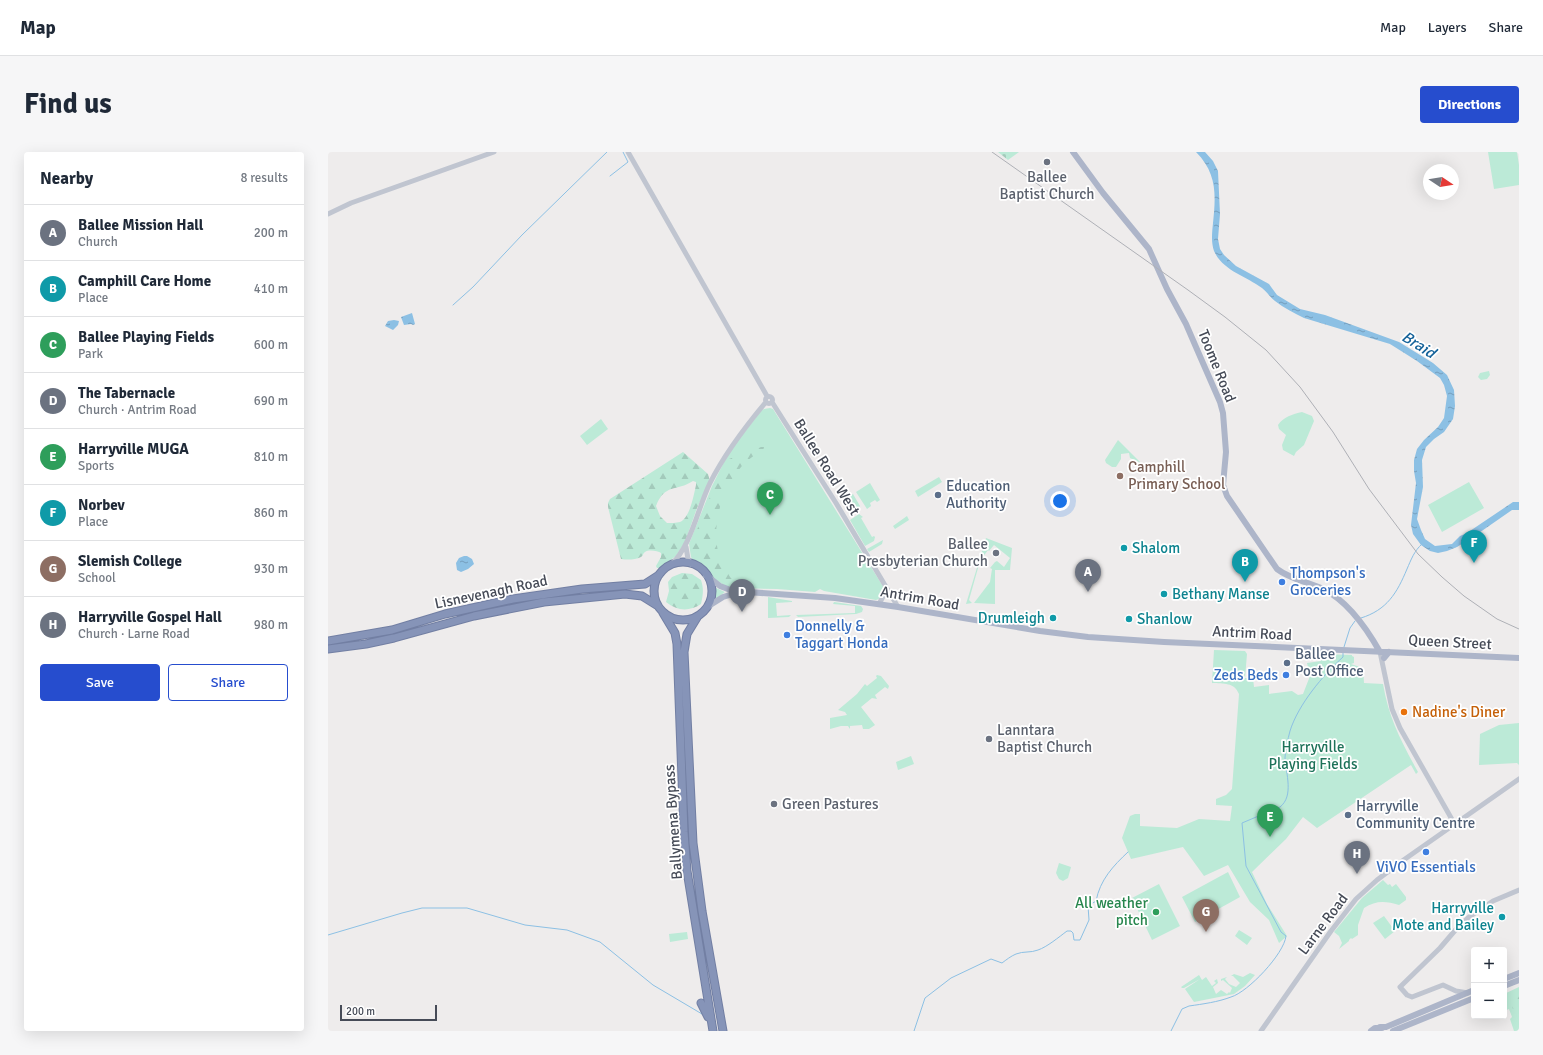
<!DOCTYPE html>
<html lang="en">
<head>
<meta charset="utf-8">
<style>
	:root { --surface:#fff; --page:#f6f6f7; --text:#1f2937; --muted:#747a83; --line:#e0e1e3; --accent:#264dce }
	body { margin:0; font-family:Signika,sans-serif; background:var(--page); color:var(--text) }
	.controls { position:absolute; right:12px; bottom:12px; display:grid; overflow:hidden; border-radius:4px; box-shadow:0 4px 16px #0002 }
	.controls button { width:36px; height:36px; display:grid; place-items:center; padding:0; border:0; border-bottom:1px solid var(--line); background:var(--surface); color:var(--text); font:20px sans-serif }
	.compass { position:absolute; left:1095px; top:12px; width:36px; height:36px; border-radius:50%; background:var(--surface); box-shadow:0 4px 16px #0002; rotate:102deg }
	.scale { position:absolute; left:12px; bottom:10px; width:97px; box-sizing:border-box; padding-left:4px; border:2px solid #464b57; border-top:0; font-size:11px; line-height:14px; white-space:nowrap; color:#464b57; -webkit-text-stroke:3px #fff; paint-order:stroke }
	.you { position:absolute; left:732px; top:349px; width:14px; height:14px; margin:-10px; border:3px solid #fff; border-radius:50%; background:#1a73e8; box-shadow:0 0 0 6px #1a73e833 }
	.badge { display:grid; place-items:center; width:26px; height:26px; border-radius:50%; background:var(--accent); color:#fff; font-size:13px; font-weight:700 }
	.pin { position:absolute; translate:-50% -33px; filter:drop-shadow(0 1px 2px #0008) }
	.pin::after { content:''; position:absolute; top:21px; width:14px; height:12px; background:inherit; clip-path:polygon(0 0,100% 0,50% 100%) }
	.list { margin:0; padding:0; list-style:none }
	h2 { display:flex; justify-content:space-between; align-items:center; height:52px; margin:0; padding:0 16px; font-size:17px }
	h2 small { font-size:13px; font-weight:400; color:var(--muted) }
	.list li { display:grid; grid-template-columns:26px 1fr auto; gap:12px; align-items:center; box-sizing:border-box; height:56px; padding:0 16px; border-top:1px solid var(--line) }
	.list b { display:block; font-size:15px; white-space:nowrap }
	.list p { margin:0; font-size:13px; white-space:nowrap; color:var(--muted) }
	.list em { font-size:13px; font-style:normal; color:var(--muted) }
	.actions { display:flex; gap:8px; padding:12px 16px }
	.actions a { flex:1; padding:9px 0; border:1px solid var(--accent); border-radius:4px; text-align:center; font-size:14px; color:var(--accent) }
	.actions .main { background:var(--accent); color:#fff }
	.map { position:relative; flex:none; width:1191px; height:879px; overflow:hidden; border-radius:4px }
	header { display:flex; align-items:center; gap:24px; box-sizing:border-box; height:56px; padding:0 20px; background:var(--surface); border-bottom:1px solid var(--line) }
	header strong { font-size:19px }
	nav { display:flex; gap:22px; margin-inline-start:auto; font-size:14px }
	.intro { display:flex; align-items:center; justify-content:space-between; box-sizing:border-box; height:96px; padding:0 24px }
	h1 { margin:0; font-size:28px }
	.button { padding:10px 18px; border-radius:4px; background:var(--accent); color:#fff; font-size:14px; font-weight:700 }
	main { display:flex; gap:24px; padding:0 24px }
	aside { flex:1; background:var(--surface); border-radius:4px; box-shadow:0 4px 16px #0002 }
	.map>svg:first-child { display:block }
</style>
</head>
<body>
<header>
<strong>Map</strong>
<nav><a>Map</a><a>Layers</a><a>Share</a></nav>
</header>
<div class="intro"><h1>Find us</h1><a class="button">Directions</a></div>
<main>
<aside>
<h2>Nearby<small>8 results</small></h2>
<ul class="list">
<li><span class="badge" style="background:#6b7280">A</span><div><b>Ballee Mission Hall</b><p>Church</p></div><em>200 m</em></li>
<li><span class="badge" style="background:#0f9aa8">B</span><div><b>Camphill Care Home</b><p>Place</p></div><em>410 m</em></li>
<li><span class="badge" style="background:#2e9e5b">C</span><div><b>Ballee Playing Fields</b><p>Park</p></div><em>600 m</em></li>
<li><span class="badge" style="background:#6b7280">D</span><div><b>The Tabernacle</b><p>Church · Antrim Road</p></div><em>690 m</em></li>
<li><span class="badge" style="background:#2e9e5b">E</span><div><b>Harryville MUGA</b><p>Sports</p></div><em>810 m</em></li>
<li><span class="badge" style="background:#0f9aa8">F</span><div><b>Norbev</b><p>Place</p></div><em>860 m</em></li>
<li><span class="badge" style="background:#8d6e63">G</span><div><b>Slemish College</b><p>School</p></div><em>930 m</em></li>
<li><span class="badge" style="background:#6b7280">H</span><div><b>Harryville Gospel Hall</b><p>Church · Larne Road</p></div><em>980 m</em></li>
</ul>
<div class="actions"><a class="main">Save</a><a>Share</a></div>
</aside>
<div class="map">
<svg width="1191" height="879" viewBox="0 0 1191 879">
	<defs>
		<pattern id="forest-firs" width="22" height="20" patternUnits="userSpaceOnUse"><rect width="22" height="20" fill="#bcead7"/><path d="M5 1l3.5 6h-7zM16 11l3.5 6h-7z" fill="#a3cabb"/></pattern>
		<pattern id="cemetery-stones" width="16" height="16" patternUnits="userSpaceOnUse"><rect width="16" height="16" fill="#bcead7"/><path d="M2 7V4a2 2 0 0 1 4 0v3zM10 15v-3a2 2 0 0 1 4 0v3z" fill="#a3cabb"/></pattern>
		<pattern id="water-ripples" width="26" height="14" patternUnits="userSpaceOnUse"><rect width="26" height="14" fill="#8cc0e4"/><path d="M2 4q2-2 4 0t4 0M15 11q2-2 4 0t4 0" fill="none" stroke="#749ebc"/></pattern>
	</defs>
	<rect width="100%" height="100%" fill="#eeecec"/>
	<path fill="#bcead7" d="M1160,0H1189L1191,13V33L1166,37Z
		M1161,219L1162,223L1159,227L1153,228L1150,225L1152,221Z
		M442,256L445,257L556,436C556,443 554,446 548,448L496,439L492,437L487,440L449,437L401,436L386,427L377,416L366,410L363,405L361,392L384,334L396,310L408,291L433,259L436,257Z
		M974,260L984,264L986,269L976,293L968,300L966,304L955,298L954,293L958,283L951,277L950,273C955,265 965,262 974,260Z
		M273,267L280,277L259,293L252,284Z
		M790,288L813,311L802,306L801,301L793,302V307L788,315H784L778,311L777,308Z
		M611,325L614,330L590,345L587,339Z
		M1141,330L1156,356L1114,380L1100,353Z
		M542,331L552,348L549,350L547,348L542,351L543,354L539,357L528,340Z
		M525,342L532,354L528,360L524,363L515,348Z
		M531,362L535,365L533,366L544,385L546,384L547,385L546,389L537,394L522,368Z
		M579,364L581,368L567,377L565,374Z
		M658,386L684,396L682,418H667V452L646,451L662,430L664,417L662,416L667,410L669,409L676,415L682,406L666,393L661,399L660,398L652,409L641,448L644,451L638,452Z
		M555,388L554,392L541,400L539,397Z
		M386,435L397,440L385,449Z
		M440,445L464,449V450L448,451L449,464L463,463L461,465L440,466Z
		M506,450L533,454L535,457L534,460L528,462L470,465L468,463L527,461V454L505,452Z
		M886,498L917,499L919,502L917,526H925L926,535L941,533V542L964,539L970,543L975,542L982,524L979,511L993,509L994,502L1024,503V504L1026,505V511L1023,512L1035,516L1036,531L1055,532C1061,567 1073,589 1090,620L1088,622L1083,613L989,676L975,665L958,687L924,720L939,752L959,784L951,791L941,768L922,750L900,713L876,724L855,695L803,707L794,686L802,664L807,662H812V674L849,676L871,667L902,669L904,654L888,653V647L898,643L904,637L911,542C906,530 896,532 884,531Z
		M549,523L553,524L561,534L560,537L557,535L547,543L549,547L544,546L533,555L547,573L541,577H535L534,573L522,574V577L520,574H513L502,577V566L519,563L517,560L510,558L529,542L537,532L539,534L549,526L548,524Z
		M1191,571V613L1189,611L1151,613L1152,582L1171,573Z
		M583,604L586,612L570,618L568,610Z
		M731,711L743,715L740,726L735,729L731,727L728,721Z
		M900,720L912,745L867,770L854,745Z
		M1055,728L1060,733L1062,732L1064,735L1068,732L1078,745V748L1071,753C1058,749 1048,748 1036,756L1030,773V783L1024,787L1023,786L1021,788V789L1011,797L1014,791L1011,784L1006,780L1034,746Z
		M831,732L852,774L824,788L804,746Z
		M1056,764L1067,779L1057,787L1045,771Z
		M911,778L924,786L919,793L907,784Z
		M359,780L360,787L342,790L341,782Z
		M922,821L927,823L917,834L906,842L866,850L857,837L872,827L856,836H854L853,835L871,823L874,828L878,825L884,834L888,831L886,829L889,827L890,831L885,835L888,842L893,838L899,842L901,840L902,841L904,836L895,828L893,829V827L899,825L897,827L901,832L908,835L912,831L905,824H903L906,822L915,825Z
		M1191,835V879H1186L1182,867L1184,865L1181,857L1176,859V842Z"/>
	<path fill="url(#forest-firs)" fill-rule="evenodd" d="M433,295H436L435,299C397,314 374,383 398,418C402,425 403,428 410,431L412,434C391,435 391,427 378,414C369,405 364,410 363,393L386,335L401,307Z
		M355,300L380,322L382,329L369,356L357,390L348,404L332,416H329L328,414L333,405V401C330,399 321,397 317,400C315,401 315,404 313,405C307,408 299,408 293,407L280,355V351L282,347ZM365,329L368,330V333C366,342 362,366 352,370C348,371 343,371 339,371L332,364L328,354C337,331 348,340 365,329Z
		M354,421L364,422L373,428C376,437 375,443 373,452C361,460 349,459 338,450L341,439L340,430L344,425Z
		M1190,842H1191V859H1186C1182,852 1185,848 1190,842Z"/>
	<path fill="url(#cemetery-stones)" d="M670,0H691L680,8Z"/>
	<path fill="url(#water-ripples)" d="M868,0H877L885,9L890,19L892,62L890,87L892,97L896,103L908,114L941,132L949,143L972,157L997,163L1071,190L1105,211L1119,223L1126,238L1127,254L1125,267L1116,280L1106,287L1098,295L1094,308L1095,335L1089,367L1093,378L1097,387L1107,394L1124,392L1132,384L1139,381L1185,350H1191V358H1184L1148,383L1129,395L1119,399L1110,401L1102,399L1093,393L1085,382L1083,373L1088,331L1086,319V308L1089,297L1096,288L1110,275L1116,266L1119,244L1116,233L1112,226L1089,209L1062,192L976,166C966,161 956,156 947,149C942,145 939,140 934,136C918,124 895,119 886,99C883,90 884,81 885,71C888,43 889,21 868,0Z
		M84,161L87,172L85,173L83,172L76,173L73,165Z
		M66,168L71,169L70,173L65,178L57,174L60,169Z
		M136,404H139L144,407L146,412L140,417L133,420L129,418L128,411L131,406Z"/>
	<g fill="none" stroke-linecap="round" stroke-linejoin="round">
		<path stroke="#8cc0e4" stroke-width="1" d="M282,24L300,10L295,0
			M125,153L145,135L194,83L279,0
			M1033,466C1059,458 1069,441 1079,417C1083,408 1086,399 1094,392
			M1016,495L1022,476L1027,469
			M0,783L74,761L94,756H139L197,773L239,778L272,790L325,833L374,862
			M586,879L597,846L623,826L663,807L674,811C678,808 683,804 688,802C695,799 703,801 710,798C719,795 731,785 739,779H743L745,781L746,788H752L761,768L760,754L768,749C772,728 785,714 800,700
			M843,879L854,857L861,854C875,852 890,850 903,845C920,840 956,802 958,784L953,780L918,714L914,671L952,655C966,644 958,622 957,606C957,598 960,587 962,579C970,553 995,523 1015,505V500"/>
		<defs>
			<path id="highway" d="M326 439a29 29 0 1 1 58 0a29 29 0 1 1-58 0Z
				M335,461L347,481L349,492L356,680L359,719L385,879
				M370,464L359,482L356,500L365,691L374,759L395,879
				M0,489L64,478L117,462L185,447L254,437L317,432L331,423
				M0,497L38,492L66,486L146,464L216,450L297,442L314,444L330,454
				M373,851L380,865"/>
		</defs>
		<use href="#highway" stroke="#727fa3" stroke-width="9"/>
		<path stroke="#c0c5d0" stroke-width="5" d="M300,0L439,244
			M0,62L23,51L166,0
			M437.5 248a3.5 3.5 0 1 1 7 0a3.5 3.5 0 1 1-7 0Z
			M444,250L508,351L570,455
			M358,395L360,407L363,412
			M343,413C364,392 369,358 382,331C397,301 417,275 438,250
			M551,452L559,437
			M1052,500L1064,557L1072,576L1126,671
			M1140,841L1128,839L1115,833L1084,845L1079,843L1072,835L1112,796L1130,775L1141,765L1165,749L1191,738
			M933,879L1003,779L1028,747L1049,728L1077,707L1191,627"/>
		<path stroke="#adb5c9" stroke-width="6" d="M745,0L775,41L821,97L839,137L858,172L871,202L892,250L895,261L898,300L895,333L899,344L949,417C962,427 980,430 995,437C1020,449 1039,477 1052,500
			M378,423L392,434L405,439L507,446L570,455L712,479L760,485L836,490L1191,506
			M379,455L395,445L408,441
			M1056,506L1061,500
			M1176,827L1191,821
			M1176,834L1191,828
			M1052,875H1058L1146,838
			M1043,879L1047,876H1054
			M1065,879L1146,846"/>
		<use href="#highway" stroke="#8694b8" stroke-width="7"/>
		<path stroke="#aeb0b6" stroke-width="1" d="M664,0L860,138L897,165L938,198L972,235L1005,280L1041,337L1090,402L1114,425L1136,444L1169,467L1191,477"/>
	</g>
	<g fill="#6b7280" stroke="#fff" stroke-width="1.5">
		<circle cx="719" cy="10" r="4"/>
		<circle cx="668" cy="401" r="4"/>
		<circle cx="661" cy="587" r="4"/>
		<circle cx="446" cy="652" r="4"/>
	</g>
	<circle fill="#8d6e63" stroke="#fff" stroke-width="1.5" cx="792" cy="324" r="4"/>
	<g fill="#5c6f8a" stroke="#fff" stroke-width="1.5">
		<circle cx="610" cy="343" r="4"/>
		<circle cx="959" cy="511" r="4"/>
		<circle cx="1020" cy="663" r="4"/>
	</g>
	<g fill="#0f9aa8" stroke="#fff" stroke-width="1.5">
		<circle cx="796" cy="396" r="4"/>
		<circle cx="836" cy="442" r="4"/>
		<circle cx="725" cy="466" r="4"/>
		<circle cx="801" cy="467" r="4"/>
		<circle cx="1174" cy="765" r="4"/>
	</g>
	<g fill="#3f7fe0" stroke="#fff" stroke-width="1.5">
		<circle cx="954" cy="430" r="4"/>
		<circle cx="459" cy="483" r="4"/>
		<circle cx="958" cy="523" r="4"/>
		<circle cx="1098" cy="700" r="4"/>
	</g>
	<circle fill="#e8710a" stroke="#fff" stroke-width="1.5" cx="1076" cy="560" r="4"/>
	<circle fill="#2e9e5b" stroke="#fff" stroke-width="1.5" cx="828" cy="760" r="4"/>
	<g text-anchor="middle" stroke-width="3.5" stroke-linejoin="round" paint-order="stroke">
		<g font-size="15" fill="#5b616d" stroke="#fff" text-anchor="start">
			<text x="719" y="30" text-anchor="middle">Ballee<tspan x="719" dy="17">Baptist Church</tspan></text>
			<text x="660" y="397" text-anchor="end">Ballee<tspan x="660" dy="17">Presbyterian Church</tspan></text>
			<text x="669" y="583">Lanntara<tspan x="669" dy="17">Baptist Church</tspan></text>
			<text x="454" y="657">Green Pastures</text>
		</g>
		<g font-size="15" fill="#464b57" stroke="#fff">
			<text transform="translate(889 214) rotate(68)" y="5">Toome Road</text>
			<text transform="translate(499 315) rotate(58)" y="5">Ballee Road West</text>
			<text transform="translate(163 440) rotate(-12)" y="5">Lisnevenagh Road</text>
			<text transform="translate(592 446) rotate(10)" y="5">Antrim Road</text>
			<text transform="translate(924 481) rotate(3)" y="5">Antrim Road</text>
			<text transform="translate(1122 490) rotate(3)" y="5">Queen Street</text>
			<text transform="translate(345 670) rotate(-94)" y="5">Ballymena Bypass</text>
			<text transform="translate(995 772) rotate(-53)" y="5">Larne Road</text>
		</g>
		<g font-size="15" fill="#785e54" stroke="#fff" text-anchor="start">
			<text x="800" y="320">Camphill<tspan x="800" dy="17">Primary School</tspan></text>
		</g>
		<g font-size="15" fill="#4e5e75" stroke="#fff" text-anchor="start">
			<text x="618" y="339">Education<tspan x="618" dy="17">Authority</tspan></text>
			<text x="967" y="507">Ballee<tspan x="967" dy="17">Post Office</tspan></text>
			<text x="1028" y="659">Harryville<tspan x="1028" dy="17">Community Centre</tspan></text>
		</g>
		<g font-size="15" fill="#0d838f" stroke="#fff" text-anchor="start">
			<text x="804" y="401">Shalom</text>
			<text x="844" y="447">Bethany Manse</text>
			<text x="717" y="471" text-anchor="end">Drumleigh</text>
			<text x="809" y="472">Shanlow</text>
			<text x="1166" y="761" text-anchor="end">Harryville<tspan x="1166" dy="17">Mote and Bailey</tspan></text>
		</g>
		<g font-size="15" fill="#366cbe" stroke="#fff" text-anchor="start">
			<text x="962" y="426">Thompson's<tspan x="962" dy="17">Groceries</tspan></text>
			<text x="467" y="479">Donnelly &amp;<tspan x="467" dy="17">Taggart Honda</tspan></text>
			<text x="950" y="528" text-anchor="end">Zeds Beds</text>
			<text x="1098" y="720" text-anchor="middle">ViVO Essentials</text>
		</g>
		<g font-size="15" fill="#c56008" stroke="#fff" text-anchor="start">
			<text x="1084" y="565">Nadine's Diner</text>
		</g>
		<g font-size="15" fill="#1d7259" stroke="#fff">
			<text x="985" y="600">Harryville<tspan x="985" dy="17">Playing Fields</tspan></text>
		</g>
		<g font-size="15" fill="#27864d" stroke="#fff" text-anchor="end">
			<text x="820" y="756">All weather<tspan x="820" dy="17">pitch</tspan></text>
		</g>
		<g font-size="16" font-style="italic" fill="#16639a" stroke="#fff">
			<text transform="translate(1091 192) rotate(32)" y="6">Braid</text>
		</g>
	</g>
</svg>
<div class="controls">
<button>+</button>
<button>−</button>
</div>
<svg class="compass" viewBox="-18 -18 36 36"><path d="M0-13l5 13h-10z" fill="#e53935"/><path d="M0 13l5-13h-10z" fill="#747a83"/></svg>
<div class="scale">200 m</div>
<div class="you"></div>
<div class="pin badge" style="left:760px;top:440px;background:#6b7280">A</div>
<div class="pin badge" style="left:917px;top:430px;background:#0f9aa8">B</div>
<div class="pin badge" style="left:442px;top:363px;background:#2e9e5b">C</div>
<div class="pin badge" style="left:414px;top:460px;background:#6b7280">D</div>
<div class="pin badge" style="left:942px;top:685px;background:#2e9e5b">E</div>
<div class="pin badge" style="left:1146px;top:411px;background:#0f9aa8">F</div>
<div class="pin badge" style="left:878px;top:780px;background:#8d6e63">G</div>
<div class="pin badge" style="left:1029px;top:722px;background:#6b7280">H</div>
</div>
</main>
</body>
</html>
